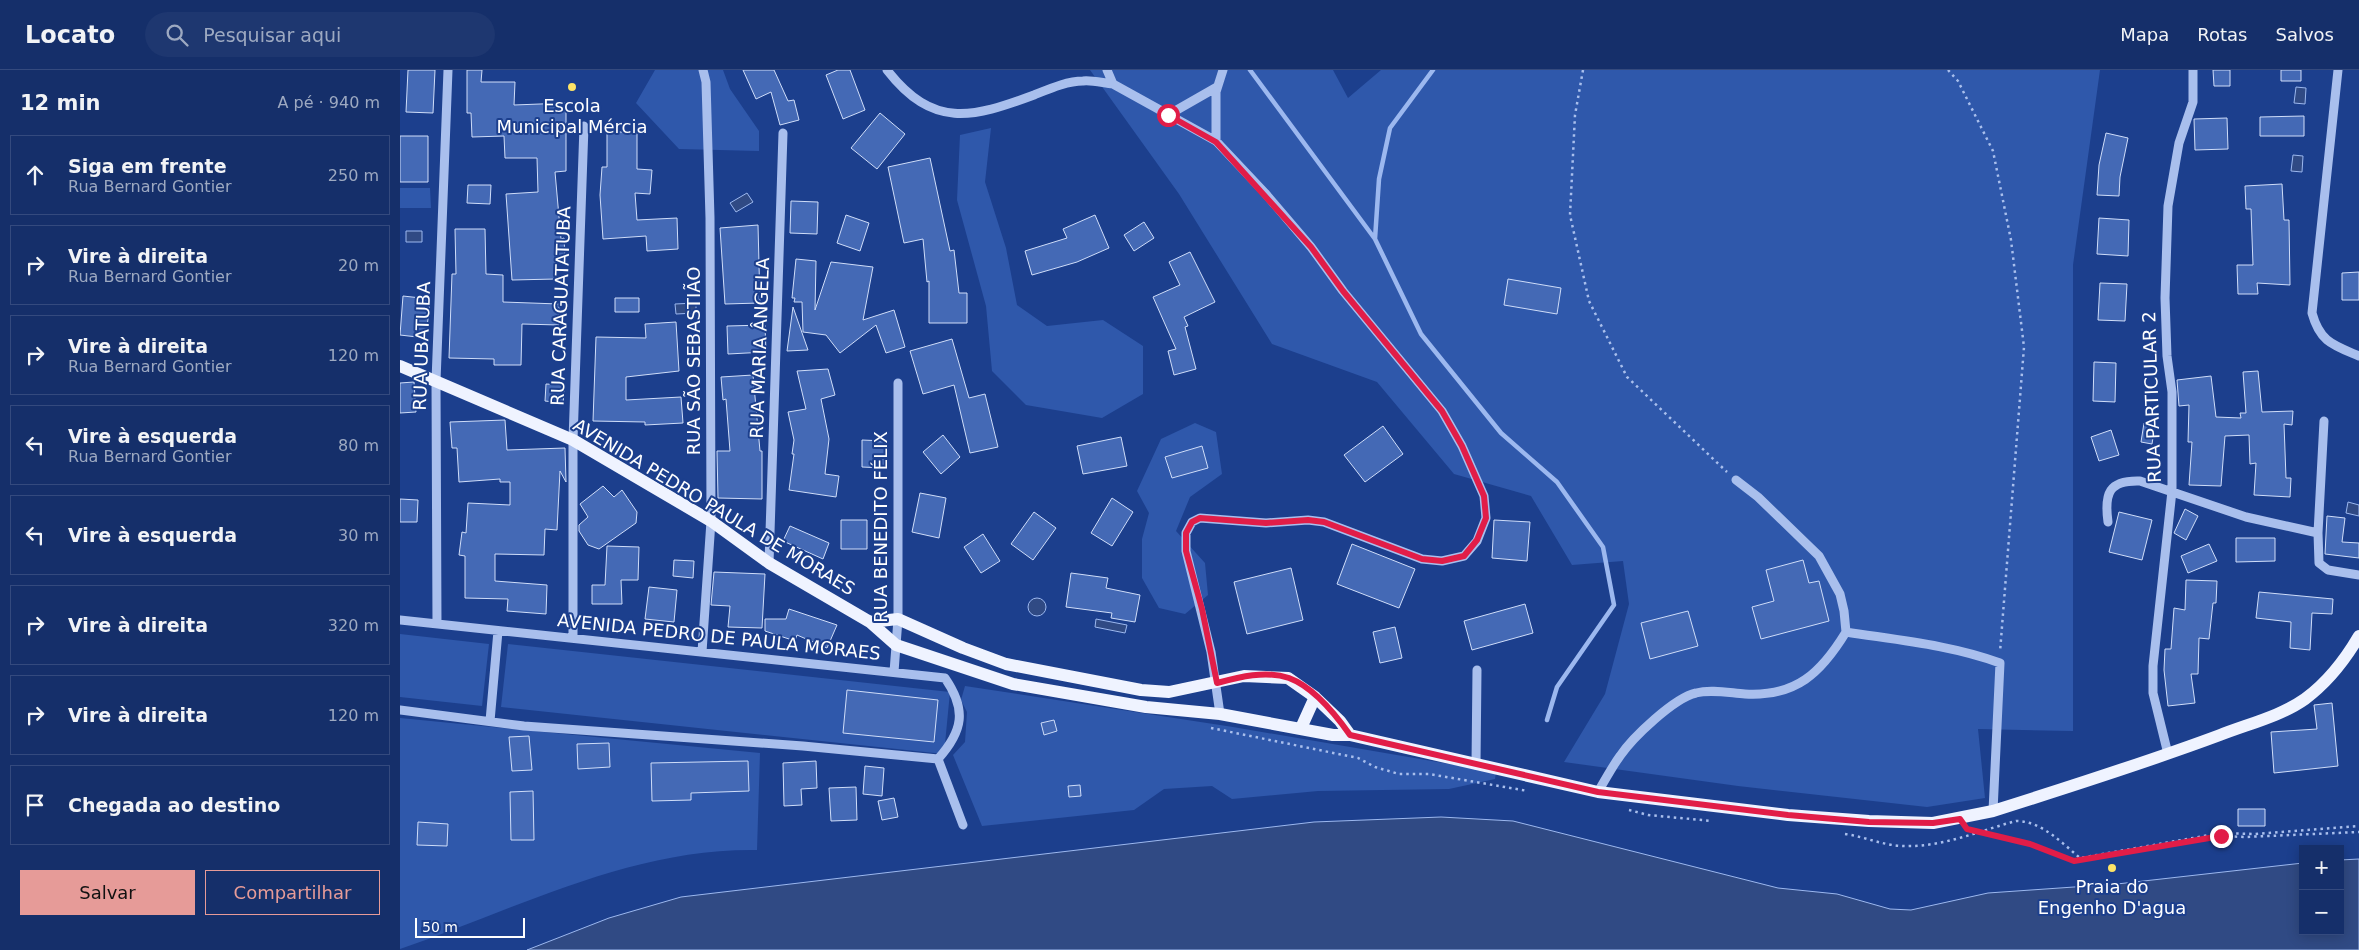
<!DOCTYPE html>
<html lang="pt">
<head>
<meta charset="utf-8">
<style>
	:root { --surface:#152f6a; --page:#1e3770; --text:#f1f3f6; --muted:#9da9c1; --line:#344a7e; --accent:#e69b98 }
	body { margin:0; font-family:"DejaVu Sans",sans-serif; background:var(--page); color:var(--text) }
	.controls { position:absolute; right:15px; bottom:15px; display:grid; overflow:hidden; border-radius:0px; box-shadow:0 2px 12px #0003 }
	.controls button { width:45px; height:45px; display:grid; place-items:center; padding:0; border:0; border-bottom:1px solid var(--line); background:var(--surface); color:var(--text); font:25px sans-serif }
	.scale { position:absolute; left:15px; bottom:12px; width:110px; box-sizing:border-box; padding-left:5px; border:2px solid #fff; border-top:0; font-size:14px; line-height:18px; white-space:nowrap; color:#fff; -webkit-text-stroke:4px #1c3f8d; paint-order:stroke }
	.stop { position:absolute; width:15px; height:15px; margin:-11px; border:4px solid #e11d48; border-radius:50%; background:#fff }
	.stop.end { background:#e11d48; border-color:#fff; box-shadow:0 1px 5px #0008 }
	.list { margin:0; padding:0; list-style:none }
	h2 { display:flex; justify-content:space-between; align-items:center; height:65px; margin:0; padding:0 20px; font-size:21px }
	h2 small { font-size:16px; font-weight:400; color:var(--muted) }
	.list li { display:grid; grid-template-columns:32px 1fr auto; gap:15px; align-items:center; box-sizing:border-box; height:80px; margin:0 10px 10px; padding:0 10px; border:1px solid var(--line); border-radius:0px }
	.list b { display:block; font-size:19px; white-space:nowrap }
	.list p { margin:0; font-size:16px; white-space:nowrap; color:var(--muted) }
	.list em { font-size:16px; font-style:normal; color:var(--muted) }
	.actions { display:flex; gap:10px; padding:15px 20px }
	.actions a { flex:1; padding:11px 0; border:1px solid var(--accent); border-radius:0px; text-align:center; font-size:18px; color:var(--accent) }
	.actions .main { background:var(--accent); color:#111 }
	.icon { flex:none; width:28px; height:28px; fill:none; stroke:currentColor; stroke-width:2; stroke-linecap:round; stroke-linejoin:round }
	.map { position:relative; flex:none; width:1959px; height:880px; overflow:hidden }
	header { display:flex; align-items:center; gap:30px; box-sizing:border-box; height:70px; padding:0 25px; background:var(--surface); border-bottom:1px solid var(--line) }
	header strong { font-size:24px }
	nav { display:flex; gap:28px; margin-inline-start:auto; font-size:18px }
	.search { width:350px; height:45px; background:var(--page); display:flex; align-items:center; gap:12px; box-sizing:border-box; padding:0 18px; border-radius:28px; color:var(--muted); font-size:19px }
	main { display:flex }
	aside { flex:1; background:var(--surface) }
	.map>svg:first-child { display:block }
</style>
</head>
<body>
<header>
<strong>Locato</strong>
<div class="search"><svg class="icon" aria-label="search" viewBox="0 0 24 24"><circle cx="10" cy="10" r="6"/><path d="M15 15l6 6"/></svg>Pesquisar aqui</div>
<nav><a>Mapa</a><a>Rotas</a><a>Salvos</a></nav>
</header>
<main>
<aside>
<h2>12 min<small>A pé · 940 m</small></h2>
<ul class="list">
<li><svg class="icon" aria-label="ahead" viewBox="0 0 24 24"><path d="M12 20V5M6 11l6-6 6 6"/></svg><div><b>Siga em frente</b><p>Rua Bernard Gontier</p></div><em>250 m</em></li>
<li><svg class="icon" aria-label="right" viewBox="0 0 24 24"><path d="M7 20v-9h11M14 6l5 5-5 5"/></svg><div><b>Vire à direita</b><p>Rua Bernard Gontier</p></div><em>20 m</em></li>
<li><svg class="icon" aria-label="right" viewBox="0 0 24 24"><path d="M7 20v-9h11M14 6l5 5-5 5"/></svg><div><b>Vire à direita</b><p>Rua Bernard Gontier</p></div><em>120 m</em></li>
<li><svg class="icon" aria-label="left" viewBox="0 0 24 24"><path d="M17 20v-9H6M10 6l-5 5 5 5"/></svg><div><b>Vire à esquerda</b><p>Rua Bernard Gontier</p></div><em>80 m</em></li>
<li><svg class="icon" aria-label="left" viewBox="0 0 24 24"><path d="M17 20v-9H6M10 6l-5 5 5 5"/></svg><div><b>Vire à esquerda</b></div><em>30 m</em></li>
<li><svg class="icon" aria-label="right" viewBox="0 0 24 24"><path d="M7 20v-9h11M14 6l5 5-5 5"/></svg><div><b>Vire à direita</b></div><em>320 m</em></li>
<li><svg class="icon" aria-label="right" viewBox="0 0 24 24"><path d="M7 20v-9h11M14 6l5 5-5 5"/></svg><div><b>Vire à direita</b></div><em>120 m</em></li>
<li><svg class="icon" aria-label="arrive" viewBox="0 0 24 24"><path d="M6 21V4h12l-3 4 3 4H6"/></svg><div><b>Chegada ao destino</b></div></li>
</ul>
<div class="actions"><a class="main">Salvar</a><a>Compartilhar</a></div>
</aside>
<div class="map">
<svg width="1959" height="880" viewBox="0 0 1959 880">
	<rect width="100%" height="100%" fill="#1c3f8d"/>
	<path fill="#2f58ab" d="M255,0H323L330,19L359,61V81L279,79L236,33Z
		M690,0H933L948,28L981,0H1700L1673,195V661L1578,659L1585,728L1527,737L1338,716L1164,692L1205,624L1229,534L1223,491L1172,495L1131,426L1054,404L977,312L872,274L779,124Z
		M591,58L585,112L606,178L617,235L647,256L703,250L743,276V324L702,348L626,335L592,301L586,236L557,130L560,65Z
		M0,118H30L31,138H0Z
		M795,353L816,362L822,404L790,427L776,461L805,493L808,525L785,544L759,538L742,508V469L749,443L737,421L761,369Z
		M0,564L89,574L82,636L0,627Z
		M108,574L550,622L544,684L101,637Z
		M565,616L833,657L1096,702L1095,709L1049,719L918,721L832,729L812,716L764,719L734,740L582,756L553,685L565,672L567,642L561,630Z
		M0,648L360,683L357,780C230,778 117,839 0,879Z"/>
	<path fill="#304a84" stroke="#9cb8ef" d="M1896,17L1906,18L1905,34L1894,33Z
		M1893,85L1903,86L1902,102L1891,101Z
		M347,123L353,132L336,142L330,133Z
		M6,161H22V172H6Z
		M296,233V243L276,244L275,234Z
		M1948,432L1959,435V446L1946,443Z
		M628 537a9 9 0 1 1 18 0a9 9 0 1 1-18 0Z
		M696,549L727,555L725,563L695,557Z
		M1041,747L1113,751L1378,818L1437,824L1490,839L1511,840L1588,823L1717,814L1903,793V861H1940V790L1959,789V880H127L209,848L281,827L914,752Z"/>
	<g fill="none" stroke-linecap="round" stroke-linejoin="round">
		<path stroke="#9cb8ef" stroke-width="4.5" d="M850,0L975,169
			M1033,0L990,58L979,109L975,169L1021,264L1101,363L1157,412L1203,477L1214,535L1157,617L1147,650"/>
	</g>
	<path fill="#4469b5" stroke="#cfddf9" d="M8,0H35L33,43L6,42Z
		M67,0H82L81,12H115L114,35L166,33V101L155,102L161,169L164,168L165,187H155L156,209L112,210L106,124L138,122L137,88H105L104,66L72,67L71,43H67Z
		M343,0H374L388,31L394,30L399,50L380,55L371,22L356,29Z
		M438,0H450L465,40L443,49L426,5Z
		M1813,0H1830V16H1814Z
		M1881,0H1901V11H1881Z
		M480,43L505,64L477,99L451,78Z
		M1904,46V66H1860V47Z
		M1827,48L1828,79L1795,80L1794,49Z
		M207,62H237V99L252,100L250,124L235,123L237,150L277,148L278,179L247,181L246,166L203,169L200,125L202,97H207Z
		M1706,63L1728,68L1720,107L1719,126L1697,125L1699,95Z
		M0,66H28V112H0Z
		M530,88L550,181L554,180L559,223H567V253H529V211L527,212L523,169L504,173L488,97Z
		M1882,114L1884,150H1889L1890,215L1857,213L1858,224H1838L1837,195H1853L1851,139H1846L1845,116Z
		M68,115H91L90,134L67,133Z
		M391,131L418,132L417,164L390,163Z
		M446,145L469,153L460,181L437,173Z
		M695,145L709,178L677,192L632,205L625,181L667,168L663,159Z
		M1699,148L1729,150L1728,186L1697,184Z
		M744,152L754,168L734,181L724,165Z
		M358,155L360,233L325,234L320,158Z
		M55,159H85L86,204L103,205V232L159,234V255L122,254L121,295H94V289L49,288L52,204H56Z
		M790,182L815,232L784,247L788,256L785,257L796,299L774,305L768,281L776,279L753,227L780,215L769,192Z
		M396,189L416,191L415,240L431,192L473,197L463,250L494,240L505,277L486,283L476,255L440,283L426,265L403,262L402,232H394L395,228H392Z
		M1959,202V230H1942V203Z
		M1108,209L1161,218L1157,244L1104,235Z
		M1700,213L1727,214L1725,251L1698,250Z
		M3,226L30,229L26,268L0,265Z
		M215,228H239V242H215Z
		M393,237L408,280L387,281Z
		M276,252L279,301L226,307V330L281,327L283,353L245,355V352L193,351L196,267L246,268L245,254Z
		M365,255L366,282L328,284L327,256Z
		M552,269L569,328L585,324L598,377L570,383L554,315L523,324L510,281Z
		M1694,292L1716,293L1715,332L1693,331Z
		M428,299L435,325L421,329L429,369L425,404L439,406L436,427L389,420L394,384H392L394,370L388,342L406,339L397,301Z
		M1858,301L1862,342L1893,341L1892,355L1884,354L1886,408H1891L1890,427L1854,425L1856,393L1850,394L1849,365L1825,366L1821,416L1789,415L1792,372H1788L1789,335L1779,336L1777,310L1811,306L1816,347L1841,348L1840,343H1846L1843,302Z
		M353,305L360,381H362V429L318,428L317,381H330L326,329L323,330L321,307Z
		M14,312L16,342L0,343V313Z
		M146,314L165,315L163,333L145,331Z
		M105,350L107,380L165,378L166,412L160,401L157,460L145,459L144,485L95,484V511L147,515L146,544L107,541L108,529L65,528V486L59,485L62,462L66,463L68,433L110,435V412H100V409L59,412L57,378H52L50,352Z
		M1744,353L1755,355L1752,374L1741,372Z
		M983,356L1003,384L965,412L944,385Z
		M1711,360L1719,385L1699,391L1691,367Z
		M543,365L560,387L541,404L523,382Z
		M721,367L727,396L683,404L677,376Z
		M462,370L485,371L484,398L462,397Z
		M802,376L808,398L772,408L765,387Z
		M203,416L214,427L222,420L237,442L236,453L199,479L188,475L179,461V455L188,447L180,434Z
		M520,423L546,428L539,468L512,462Z
		M712,428L733,442L712,476L691,463Z
		M0,429L18,430L17,452H0Z
		M1785,439L1798,446L1786,470L1774,463Z
		M634,442L656,458L633,490L611,474Z
		M1719,442L1752,450L1742,490L1709,482Z
		M1927,446L1945,448L1942,472L1959,473V488L1925,484Z
		M441,450H467V479H441Z
		M1094,450L1130,452L1127,491L1092,488Z
		M390,456L429,473L423,489L383,471Z
		M583,464L600,491L581,503L564,477Z
		M1836,468H1875V491L1836,492Z
		M952,474L1015,499L999,538L937,514Z
		M1809,474L1817,491L1788,503L1781,486Z
		M207,476L239,477L238,510H221L222,534H192V515H205Z
		M274,490L294,491L293,508L273,506Z
		M1403,490L1409,513L1419,511L1429,551L1361,569L1352,537L1374,531L1366,500Z
		M891,498L903,550L847,564L834,512Z
		M314,502L365,504L362,558L328,557L330,536L311,535Z
		M671,503L708,508L706,518L740,525L735,552L711,548L712,543L666,537Z
		M1786,510L1817,511L1816,533H1813L1809,569L1799,568L1798,604H1791L1795,633L1768,636L1764,600L1765,579H1771L1774,538L1785,540Z
		M249,517L277,520L274,552L245,549Z
		M1859,522L1933,529L1932,544L1912,543L1910,580L1890,578L1891,552L1856,548Z
		M1125,534L1133,563L1072,580L1064,551Z
		M389,539L437,555L427,578L397,565L395,571L365,561V549H386Z
		M1288,541L1298,576L1250,589L1241,553Z
		M995,557L1002,588L980,593L973,562Z
		M447,620L538,630L534,672L443,663Z
		M1932,633L1938,696L1874,703L1871,662L1917,659L1914,635Z
		M654,650L657,661L644,665L641,653Z
		M129,666L132,700L112,701L109,667Z
		M209,673L210,697L178,699L177,674Z
		M348,691L349,721L291,723V730L252,731L251,693Z
		M416,691L417,718L401,719L402,735L384,736L383,693Z
		M465,696L484,698L482,726L463,724Z
		M680,715L681,726L669,727L668,716Z
		M456,717L457,750L431,751L429,718Z
		M133,721L134,770H111L110,722Z
		M494,728L498,747L482,750L478,731Z
		M1838,739H1865V756H1838Z
		M18,752L48,754L47,776L17,775Z"/>
	<g fill="none" stroke-linecap="round" stroke-linejoin="round">
		<path stroke="#a9bfed" stroke-width="2.5" stroke-dasharray="2.5 4" stroke-linecap="butt" d="M1183,0L1175,45L1170,145L1189,231L1227,307L1327,402
			M1548,0L1558,11L1593,81L1611,170L1624,277L1600,582
			M811,658L958,688L975,697L999,704H1029L1128,721
			M1229,740L1248,745L1312,751
			M1577,762L1630,775L1674,791L1692,788
			M1445,764C1467,767 1485,777 1510,776C1545,776 1582,760 1616,751C1641,751 1661,772 1680,788L1821,763L1855,764L1959,756
			M1700,787L1821,766L1845,767L1959,762"/>
		<path stroke="#a9bfed" stroke-width="9" d="M487,0C533,59 572,48 634,25C649,19 667,11 683,11C692,10 703,13 713,14
			M707,0L713,14L816,71L865,123L911,177L943,221L1042,341L1062,376L1084,426L1086,448L1077,471L1064,486L1042,491L1022,489L924,452L908,450L866,453L800,448L792,452L786,463V481L811,582L820,644
			M1938,0L1912,243C1920,272 1933,275 1959,286
			M768,45L817,17
			M816,71V22L823,0
			M1924,351L1918,463L1919,493L1928,500L1959,505
			M1336,410L1358,427L1419,486L1440,524L1444,541L1446,562
			M1708,452C1704,423 1709,410 1740,411L1846,447L1918,463
			M369,493L383,63
			M0,550L545,608
			M37,554L36,311L48,0
			M1446,562C1497,570 1551,575 1600,593L1593,741
			M173,568V370L184,56
			M302,582L311,451L310,148L306,12L303,0
			M494,602L498,549V313
			M0,640L124,656L403,676L538,689
			M90,651L98,561
			M1768,684L1753,623V596L1772,421V322L1767,286L1765,228L1768,136L1779,73L1793,32V0
			M538,689C563,661 567,640 545,608
			M538,689L563,755
			M1076,695L1077,600
			M1198,722C1205,710 1212,697 1220,686C1233,667 1274,628 1296,623C1311,619 1330,623 1345,624C1396,627 1421,603 1446,562"/>
		<path stroke="#eff3ff" stroke-width="12" d="M0,296L173,370L311,451L369,493L470,552L496,575L613,614L746,637L820,644L933,665H950L1198,722L1388,745L1469,751L1533,753L1593,741C1669,717 1745,693 1820,665C1848,654 1881,646 1905,629C1928,612 1945,590 1959,566
			M470,552L498,549L563,578L606,594L741,620L769,622L844,606L888,608L915,627L940,651L950,665
			M901,658L915,627"/>
	</g>
	<g fill="none" stroke-linecap="round" stroke-linejoin="round">
		<path stroke="#e11d48" stroke-width="6" d="M768,45L816,72L911,177L943,221L1042,341L1062,376L1084,426L1086,448L1077,470L1064,486L1042,491L1022,489L924,452L908,450L866,453L800,448L792,452L786,463V481L802,539L817,613C839,607 866,600 889,608C913,617 936,645 950,665L1198,722L1388,745L1469,752L1533,753L1560,749L1567,759L1630,774L1674,791L1821,766"/>
	</g>
	<g fill="#fde467" stroke="#1c3f8d" stroke-width="2">
		<circle cx="172" cy="17" r="5"/>
		<circle cx="1712" cy="798" r="5"/>
	</g>
	<g text-anchor="middle" stroke-width="4" stroke-linejoin="round" paint-order="stroke">
		<g font-size="18" fill="#fff" stroke="#1c3f8d">
			<text x="172" y="42">Escola<tspan x="172" dy="21">Municipal Mércia</tspan></text>
			<text x="1712" y="823">Praia do<tspan x="1712" dy="21">Engenho D'agua</tspan></text>
		</g>
		<g font-size="18" fill="#fff" stroke="#1c3f8d">
			<text transform="translate(161 236) rotate(-88)" y="6">RUA CARAGUATATUBA</text>
			<text transform="translate(22 276) rotate(-88)" y="6">RUA UBATUBA</text>
			<text transform="translate(360 278) rotate(-88)" y="6">RUA MARIA ÂNGELA</text>
			<text transform="translate(294 291) rotate(-90)" y="6">RUA SÃO SEBASTIÃO</text>
			<text transform="translate(1752 327) rotate(-92)" y="6">RUA PARTICULAR 2</text>
			<text transform="translate(314 437) rotate(31)" y="6">AVENIDA PEDRO PAULA DE MORAES</text>
			<text transform="translate(481 457) rotate(-90)" y="6">RUA BENEDITO FÉLIX</text>
			<text transform="translate(319 567) rotate(6)" y="6">AVENIDA PEDRO DE PAULA MORAES</text>
		</g>
	</g>
</svg>
<div class="controls">
<button>+</button>
<button>−</button>
</div>
<div class="scale">50 m</div>
<div class="stop" style="left:768px;top:45px"></div>
<div class="stop end" style="left:1821px;top:766px"></div>
</div>
</main>
</body>
</html>
